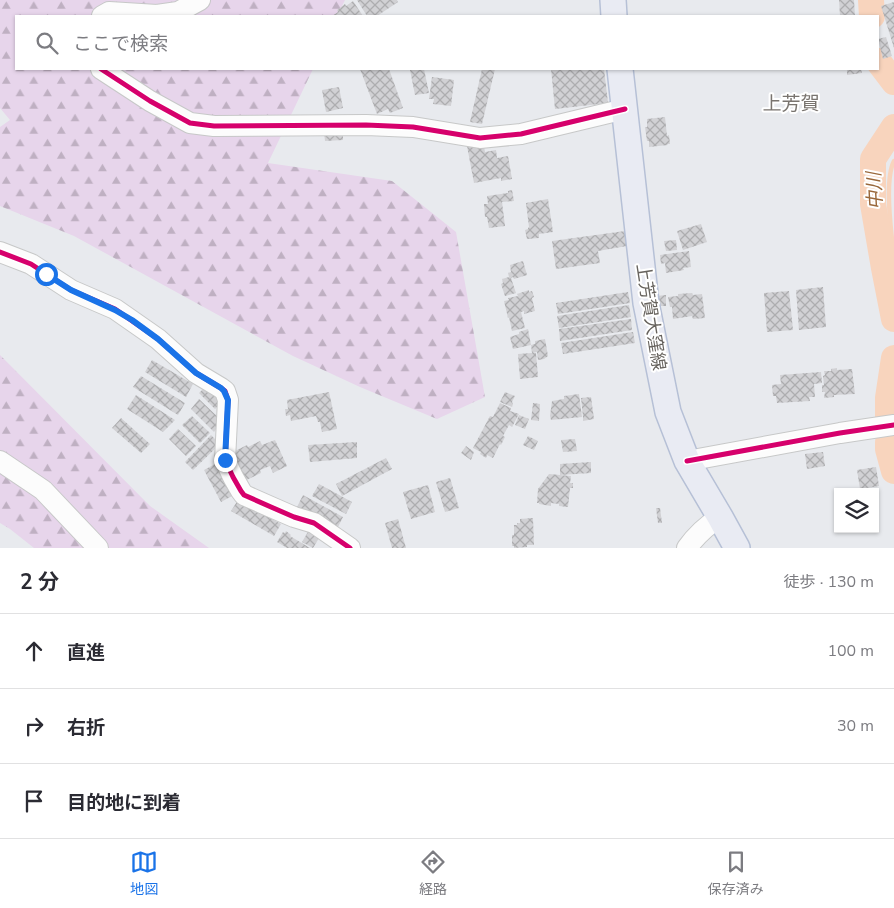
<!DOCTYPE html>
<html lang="ja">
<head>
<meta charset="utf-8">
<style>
	:root { --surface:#fff; --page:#f2f2f3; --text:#2b2b33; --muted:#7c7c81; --line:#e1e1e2; --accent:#1a73e8 }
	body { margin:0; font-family:"Nunito Sans","Noto Sans JP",sans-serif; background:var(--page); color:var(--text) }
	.controls { position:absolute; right:15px; bottom:15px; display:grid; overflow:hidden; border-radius:0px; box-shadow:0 1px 4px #0004 }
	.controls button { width:45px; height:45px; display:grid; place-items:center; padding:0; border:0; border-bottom:1px solid var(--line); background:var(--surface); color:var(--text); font:25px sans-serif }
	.stop { position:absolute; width:15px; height:15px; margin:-11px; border:4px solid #1a73e8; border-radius:50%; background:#fff }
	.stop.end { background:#1a73e8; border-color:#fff; box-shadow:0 1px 5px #0008 }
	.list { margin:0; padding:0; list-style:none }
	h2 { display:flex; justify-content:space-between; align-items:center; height:65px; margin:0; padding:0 20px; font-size:21px }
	h2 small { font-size:16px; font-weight:400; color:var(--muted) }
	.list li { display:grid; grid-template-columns:32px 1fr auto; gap:15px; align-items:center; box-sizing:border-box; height:75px; padding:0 20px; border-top:1px solid var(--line) }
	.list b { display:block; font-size:19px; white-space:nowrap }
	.list em { font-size:16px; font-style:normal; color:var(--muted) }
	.icon { flex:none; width:28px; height:28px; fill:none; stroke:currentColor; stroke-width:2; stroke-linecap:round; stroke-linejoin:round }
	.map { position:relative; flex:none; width:894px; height:548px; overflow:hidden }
	.search { position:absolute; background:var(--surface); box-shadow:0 1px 4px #0004; left:15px; right:15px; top:15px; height:55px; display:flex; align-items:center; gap:12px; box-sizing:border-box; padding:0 18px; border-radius:0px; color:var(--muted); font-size:19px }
	.sheet { height:290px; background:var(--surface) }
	nav { display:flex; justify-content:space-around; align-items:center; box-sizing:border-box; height:70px; border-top:1px solid var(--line); background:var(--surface); font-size:14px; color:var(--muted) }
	nav a { display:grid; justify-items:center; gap:2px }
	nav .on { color:var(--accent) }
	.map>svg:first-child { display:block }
</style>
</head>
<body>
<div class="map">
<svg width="894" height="548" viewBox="0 0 894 548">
	<defs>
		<pattern id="forest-firs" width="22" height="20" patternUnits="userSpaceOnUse" patternTransform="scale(1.25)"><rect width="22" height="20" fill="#e7d5eb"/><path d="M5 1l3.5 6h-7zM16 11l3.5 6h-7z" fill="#bfb0c2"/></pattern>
		<pattern id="building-cross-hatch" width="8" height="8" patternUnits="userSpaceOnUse" patternTransform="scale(1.25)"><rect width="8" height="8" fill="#d1d1d4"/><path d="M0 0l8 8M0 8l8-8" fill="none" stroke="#adadaf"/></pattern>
	</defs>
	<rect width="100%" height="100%" fill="#e8eaee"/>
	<path fill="url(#forest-firs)" d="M0,0H345L337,16H16V69H313L268,163L392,181L456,232L485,397L437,419L360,387L293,356L74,236L0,206V127L10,120L0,108Z
		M0,355L150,506L209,548H34L10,529L0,523Z"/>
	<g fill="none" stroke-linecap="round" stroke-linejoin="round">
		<path stroke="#f8d4bd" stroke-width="4.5" d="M894,161C884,180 891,233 894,255"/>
		<path stroke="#f8d4bd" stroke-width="26" d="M871,0L872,16
			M878,61L894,82
			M894,127L873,159V204L884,268L894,319
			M888,416V398L894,358
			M888,442V449L894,471"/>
	</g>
	<path fill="url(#building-cross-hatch)" d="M357,0H397L398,2L377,16L374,15L372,16H367Z
		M839,0H854L855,16H840Z
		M353,1L363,16H332L338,12L337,10L345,4L346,6Z
		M894,2V48L881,6Z
		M886,37L892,56L883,59L878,39Z
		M360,69H389L403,108L390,113L388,109L377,114Z
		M414,69H424L429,93L415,95L410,70Z
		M482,69H495L482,124L470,122Z
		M551,69H604L608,103L555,109Z
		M847,69H861L862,73L847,75Z
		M432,77L454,80L451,106L433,104L434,99H429Z
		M339,87L343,108L326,112L322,90Z
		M665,117L667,136L669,135L670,144H667L668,145L649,147V141H647L645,127H647V119Z
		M343,131V140L325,141L324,132Z
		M483,141L485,152L496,150L497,158L508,156L512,179L501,181V178L474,183L467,146Z
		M512,190L514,201L502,202L505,226L489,228L487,217H485L484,204H488L487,196L508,193V191Z
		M548,199L553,232L539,234V238L527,239L525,230L528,229V228L529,227L526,203Z
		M701,224L707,242L683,250L677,231Z
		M625,231L627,246L598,251L600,263L556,269L552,241Z
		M676,240L677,250L666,251L664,241Z
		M689,251L691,267L683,268L684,270L666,273L665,263L661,264L660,255Z
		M523,261L527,275L514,279L513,277L511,278L516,293L505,296L501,284L503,283L502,279L509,277L508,273L511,272L510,265Z
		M823,287L826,327L799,330L796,290Z
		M529,290V292L532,291L534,297L532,298L535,311L524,314V311L521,312L525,328L512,331L509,317L508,318L504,301L509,300L508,298L518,296L517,294Z
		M789,291L793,330L767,332L764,293Z
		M628,292L630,303L558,314L556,303Z
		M692,293L693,295L702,294L705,318L693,319L692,316L673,319L672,307H670L668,297L678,296V294Z
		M666,295V306H657L656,296Z
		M629,305L631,317L559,328L557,316Z
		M631,319L632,330L560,341L559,329Z
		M528,329L531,345L513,349L510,337L519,334V332Z
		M633,332L635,343L563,354L561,343Z
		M545,339L548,356L544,359L538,360L537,352L532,353L531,345L535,344V341Z
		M532,353H536L538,377L520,379L518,354Z
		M152,360L193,384L186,397L145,372Z
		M837,368V370L852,369L855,394L834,395V397L824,398L825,392H822V385H824L823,376L825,375L824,371H831V369Z
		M821,372L822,383L814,384L815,397H809L810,401L777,403L776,396H773L772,385L781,384L780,375Z
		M141,376L185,403L178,415L133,387Z
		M206,386L222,402L215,409L199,393Z
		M329,392L337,429L322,432L320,422H318L316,416L291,421L290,415L286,416L285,409H288L287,400Z
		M505,392L515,396L512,402L513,404L512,407L500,402Z
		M579,394L582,417L551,420L550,416L552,401L564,399V396Z
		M136,395L175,420L163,432L127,409Z
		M591,397L594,419L583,421V417H585H583L581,398Z
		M199,399L221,420L220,424L214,432L191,409Z
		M500,403L511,408L510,411L519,414L512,427L509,425L503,436L505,437L501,445L500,444L493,458L487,455L486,458L480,454L481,452L473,448L490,416L493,417Z
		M533,403L540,404L539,421L531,420Z
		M519,415L529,419L525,429L515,425Z
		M192,416L210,433L200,443L182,425Z
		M121,418L150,444L141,453L112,428Z
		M178,429L196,446L186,456L169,439Z
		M211,435L220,444L193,470L185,462Z
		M528,436L538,441L534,450L523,445Z
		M575,439L577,451L563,452L561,440Z
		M275,440L287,466L273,473L270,466L260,470L261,473L240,483L233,452L247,445L248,447L260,441L262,445Z
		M357,442V458L310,462L308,445Z
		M466,446L474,452L471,460L461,453Z
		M823,452L825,466L807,469L805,454Z
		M386,458L392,469L342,496L336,484Z
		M591,462V473L560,475V464Z
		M215,464L234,495L221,502L204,470Z
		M876,467L879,486L860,489L857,470Z
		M549,474L571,476L570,483H573V488H570L568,507L559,506V504L551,503V506L539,504V503H537L538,489Z
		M450,478L459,508L445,512L436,482Z
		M319,484L352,502L346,514L312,496Z
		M428,485L435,512L411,519L403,492Z
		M303,495L343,517L337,529L297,507Z
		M238,500L281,524L274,536L231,511Z
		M656,508H660L662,523H658Z
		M533,518L534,545H527V547L514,548V546H512V535H514V525H517V523H520V519Z
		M398,519L406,548H392L385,523Z
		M309,530L322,533L313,548L302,542Z
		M286,531L291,535L290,536L310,548H287L277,542L283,532L285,533Z"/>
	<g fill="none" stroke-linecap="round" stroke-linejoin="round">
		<defs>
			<path id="minor" d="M102,16L109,12L157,15L178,12L200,0
				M101,69L150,101L190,123L214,126L366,125L413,127L480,138L521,134L625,109
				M0,252L31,264L71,290L115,309L158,339L196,373L221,388L225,391L228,400L225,460L233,477L241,491L244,495L271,507L294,517L314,523L350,548
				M0,461L43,490L98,548
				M687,461L840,433L894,425
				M687,548C697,534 706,526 720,517"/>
			<path id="major" d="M613,0L614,16
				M620,69L646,303L668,412L687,461L720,517L737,548"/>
		</defs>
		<use href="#minor" stroke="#c7c8c8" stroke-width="22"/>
		<use href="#major" stroke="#b6c0d6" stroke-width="28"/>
		<use href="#minor" stroke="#fcfcfc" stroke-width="20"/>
		<use href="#major" stroke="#e9ebf3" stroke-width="25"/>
		<defs>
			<path id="cycleway" d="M101,69L150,101L190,123L214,126L366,125L413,127L480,138L521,134L625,109
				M0,252L31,264L71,290L115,309L158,339L196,373L221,388L225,391L228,400L225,460L233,477L241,491L244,495L271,507L294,517L314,523L350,548
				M687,461L840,433L894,425"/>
		</defs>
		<use href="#cycleway" stroke="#fff" stroke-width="8"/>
		<use href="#cycleway" stroke="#d6006c" stroke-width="5"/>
	</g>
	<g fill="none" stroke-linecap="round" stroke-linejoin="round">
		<path stroke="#1a73e8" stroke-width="6" d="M46,274L71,290L115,310L132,320L158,339L196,373L221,388L224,391L228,400L225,460"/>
	</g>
	<g text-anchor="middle" stroke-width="4" stroke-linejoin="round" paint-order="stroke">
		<g font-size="18" fill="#67635e" stroke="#fff">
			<text transform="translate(651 317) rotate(81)" y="6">上芳賀大窪線</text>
		</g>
		<g font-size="19" fill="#79746f" stroke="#fff">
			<text x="791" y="110">上芳賀</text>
		</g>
		<g font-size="19" font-style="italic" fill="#99673a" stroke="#fff">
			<text transform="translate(874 191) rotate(-93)" y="7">中川</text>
		</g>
	</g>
</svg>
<div class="controls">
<button><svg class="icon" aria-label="layers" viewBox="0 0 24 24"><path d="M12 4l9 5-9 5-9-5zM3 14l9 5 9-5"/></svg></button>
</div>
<div class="stop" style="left:46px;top:274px"></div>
<div class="stop end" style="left:225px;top:460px"></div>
<div class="search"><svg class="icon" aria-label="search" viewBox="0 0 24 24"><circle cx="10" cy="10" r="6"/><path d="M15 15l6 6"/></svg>ここで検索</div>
</div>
<section class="sheet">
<h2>2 分<small>徒歩 · 130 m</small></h2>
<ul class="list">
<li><svg class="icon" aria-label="ahead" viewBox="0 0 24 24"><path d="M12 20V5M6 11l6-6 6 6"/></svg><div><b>直進</b></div><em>100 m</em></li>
<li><svg class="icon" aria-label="right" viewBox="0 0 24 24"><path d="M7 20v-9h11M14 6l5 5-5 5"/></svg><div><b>右折</b></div><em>30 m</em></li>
<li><svg class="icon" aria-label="arrive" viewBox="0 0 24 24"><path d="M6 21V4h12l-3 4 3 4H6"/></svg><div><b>目的地に到着</b></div></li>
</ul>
</section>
<nav>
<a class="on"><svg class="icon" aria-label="map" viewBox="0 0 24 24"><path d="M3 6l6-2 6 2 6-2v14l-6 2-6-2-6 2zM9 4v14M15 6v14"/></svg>地図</a>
<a><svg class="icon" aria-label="directions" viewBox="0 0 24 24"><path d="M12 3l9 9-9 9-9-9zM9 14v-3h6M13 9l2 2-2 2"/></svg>経路</a>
<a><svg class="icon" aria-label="saved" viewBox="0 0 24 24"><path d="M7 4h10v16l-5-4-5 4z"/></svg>保存済み</a>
</nav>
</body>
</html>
